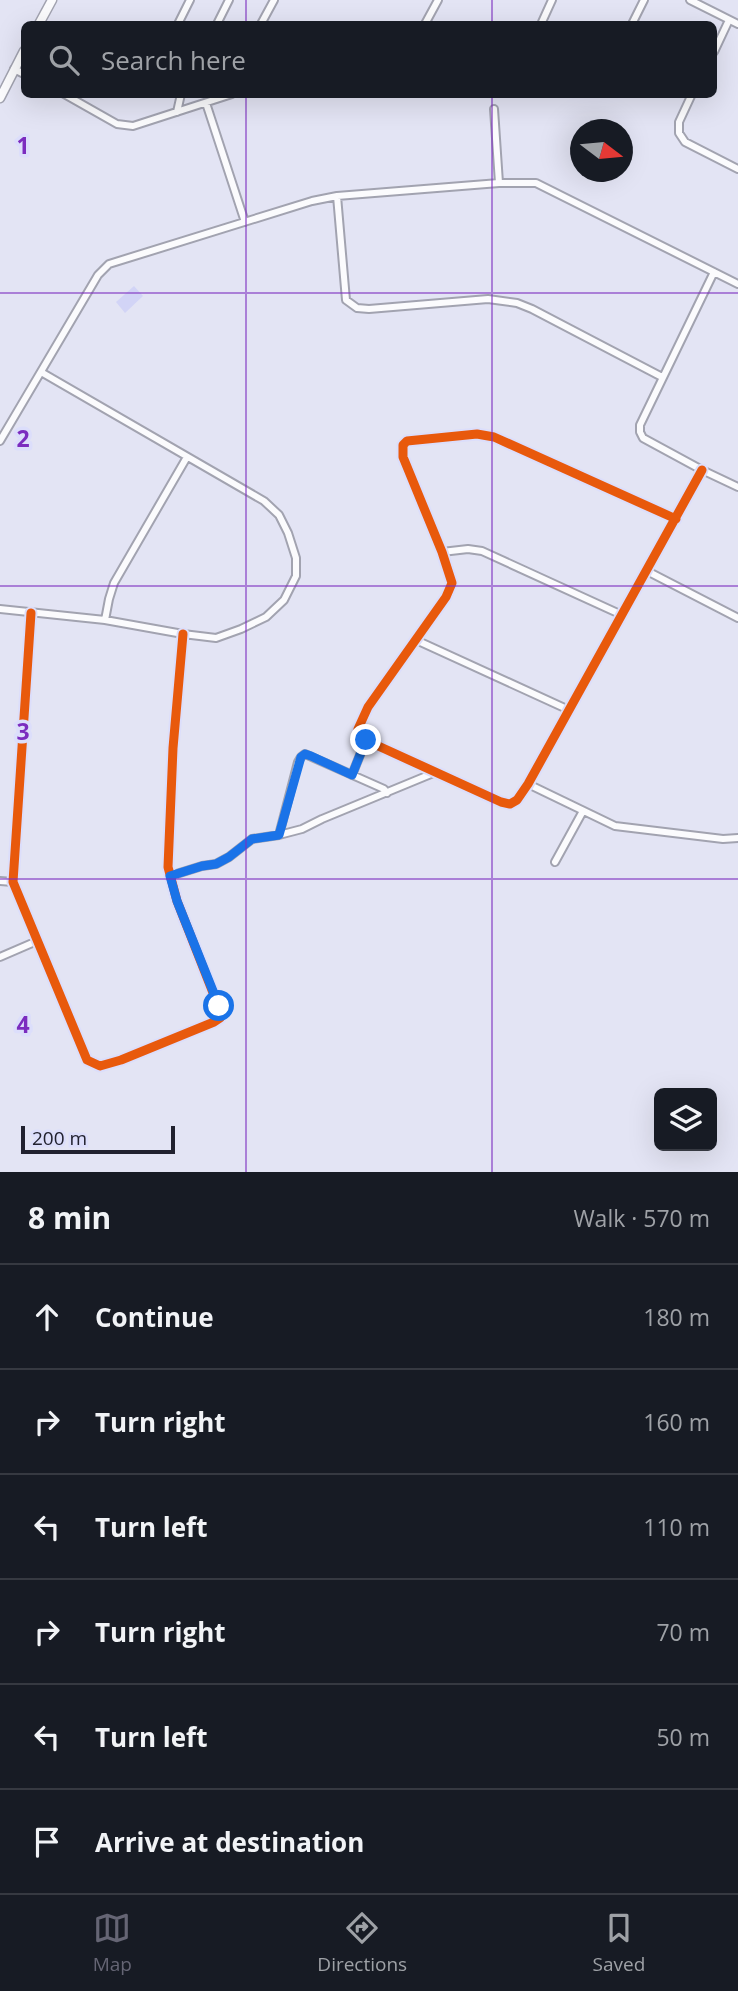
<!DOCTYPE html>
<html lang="en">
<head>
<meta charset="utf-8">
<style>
	:root { --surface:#171b24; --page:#242831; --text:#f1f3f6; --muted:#9ea1a6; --line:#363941; --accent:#656574 }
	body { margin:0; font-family:"Open Sans",sans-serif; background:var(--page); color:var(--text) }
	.controls { position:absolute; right:21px; bottom:21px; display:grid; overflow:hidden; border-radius:10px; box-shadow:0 7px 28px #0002 }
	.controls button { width:63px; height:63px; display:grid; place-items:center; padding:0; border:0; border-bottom:2px solid var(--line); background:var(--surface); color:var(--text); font:35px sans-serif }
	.compass { position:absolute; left:570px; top:119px; width:63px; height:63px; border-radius:50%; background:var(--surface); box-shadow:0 7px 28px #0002; rotate:106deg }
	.scale { position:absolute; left:21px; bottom:18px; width:154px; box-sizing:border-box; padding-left:7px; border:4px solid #21212f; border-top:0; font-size:19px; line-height:24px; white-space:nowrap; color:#21212f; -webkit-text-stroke:5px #dcdefb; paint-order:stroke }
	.stop { position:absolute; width:21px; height:21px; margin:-16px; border:5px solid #1a73e8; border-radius:50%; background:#fff }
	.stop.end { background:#1a73e8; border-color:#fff; box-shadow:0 2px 7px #0008 }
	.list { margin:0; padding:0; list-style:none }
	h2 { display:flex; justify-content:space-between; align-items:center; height:91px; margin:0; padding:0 28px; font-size:30px }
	h2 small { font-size:23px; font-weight:400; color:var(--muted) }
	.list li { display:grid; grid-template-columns:46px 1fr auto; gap:21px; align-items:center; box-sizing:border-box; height:105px; padding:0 28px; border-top:2px solid var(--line) }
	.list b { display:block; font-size:26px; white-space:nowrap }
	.list em { font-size:23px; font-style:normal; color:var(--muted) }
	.icon { flex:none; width:38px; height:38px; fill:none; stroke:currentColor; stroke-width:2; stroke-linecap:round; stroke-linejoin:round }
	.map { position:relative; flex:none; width:738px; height:1172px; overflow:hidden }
	.search { position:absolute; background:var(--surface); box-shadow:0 7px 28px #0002; left:21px; right:21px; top:21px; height:77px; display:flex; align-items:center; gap:18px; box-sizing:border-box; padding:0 24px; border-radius:10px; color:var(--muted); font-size:26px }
	.sheet { height:721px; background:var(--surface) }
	nav { display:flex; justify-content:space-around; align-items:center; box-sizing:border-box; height:98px; border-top:2px solid var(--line); background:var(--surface); font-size:19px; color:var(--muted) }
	nav a { display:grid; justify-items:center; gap:4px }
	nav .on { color:var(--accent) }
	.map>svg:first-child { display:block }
</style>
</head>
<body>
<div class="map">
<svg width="738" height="1172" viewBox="0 0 738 1172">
	<rect width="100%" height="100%" fill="#e3e4f4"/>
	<path fill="#d2d4f6" d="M134,286L143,296L125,313L116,302Z"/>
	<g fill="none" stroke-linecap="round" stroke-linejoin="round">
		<defs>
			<path id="minor" d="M690,0L738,24
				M542,22L552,0
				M178,24L190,0
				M217,24L229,0
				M261,24L274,0
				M425,24L438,0
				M632,24L644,0
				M714,52L729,20
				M14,69L24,74
				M64,94L117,124L133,126L232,94
				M692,94L679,122V133L685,142L738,169
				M206,103L245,222
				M494,109L499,183
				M177,112L181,94
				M337,196L346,300L357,308L369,309L488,299L517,303L532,309L662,377
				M714,272L640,425V432L643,438L702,470L738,487
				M0,441L98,275L109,264L312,201L337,196L499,183H536L738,284
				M676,519L494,437L477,434L407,441L403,445V457L442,552L452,583L446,597L368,707L358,729L363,739L501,802L510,804L517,800L528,784L702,470
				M442,552L468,549L482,551L622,615
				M647,571L738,618
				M0,609L105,620L183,634L216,638L241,629L266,617L284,600L296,576V558L288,533L279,515L264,501L41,372
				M31,613L13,882L87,1060L100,1066L121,1060L214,1022L220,1018L221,1013L177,901L168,867L173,748L183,634
				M105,620L109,599L114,583L187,457
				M416,640L569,710
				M352,775L366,740
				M528,784L615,826L723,839L738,838
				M279,835L302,829L322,819L436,772
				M555,862L583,811
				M170,876L202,866L216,864L229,857L252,839L279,835L298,762L301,757L305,754L384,789L387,793
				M0,881L13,882
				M0,957L37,941"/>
			<path id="tertiary" d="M39,24L52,0
				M0,98L24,51"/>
		</defs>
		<use href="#minor" stroke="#a2a3b0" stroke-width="10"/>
		<use href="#tertiary" stroke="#a2a3b0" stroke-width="11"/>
		<use href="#minor" stroke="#fbfbfd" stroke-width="6"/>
		<use href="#tertiary" stroke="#fbfbfd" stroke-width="8"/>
		<defs>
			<path id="cycleway" d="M676,519L494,437L477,434L407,441L403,445V457L442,552L452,583L446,597L368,707L358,729L363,739L501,802L510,804L517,800L528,784L702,470
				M31,613L13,882L87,1060L100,1066L121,1060L214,1022L220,1018L221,1013L177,901L168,867L173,748L183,634"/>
		</defs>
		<use href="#cycleway" stroke="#dcdefb" stroke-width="13"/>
		<use href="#cycleway" stroke="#e8590c" stroke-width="9"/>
	</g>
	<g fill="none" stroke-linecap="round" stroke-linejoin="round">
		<path stroke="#1a73e8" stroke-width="9" d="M219,1006L177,901L170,876L202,866L216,864L229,857L252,839L279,835L301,757L305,754L311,756L352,775L366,740"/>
	</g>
	<path fill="none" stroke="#7b2cbf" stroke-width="2" stroke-opacity="0.55" d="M246,0V24M492,0V24M246,94V1172M492,94V1172M0,293H738M0,586H738M0,879H738"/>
	<g font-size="23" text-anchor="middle" font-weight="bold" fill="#7b2cbf" stroke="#dcdefb" stroke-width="7" stroke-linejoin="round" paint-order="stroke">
		<text x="23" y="154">1</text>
		<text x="23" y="447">2</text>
		<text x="23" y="740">3</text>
		<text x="23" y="1033">4</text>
	</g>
</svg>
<div class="controls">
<button><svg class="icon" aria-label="layers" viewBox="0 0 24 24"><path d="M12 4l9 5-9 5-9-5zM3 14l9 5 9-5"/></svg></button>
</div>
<svg class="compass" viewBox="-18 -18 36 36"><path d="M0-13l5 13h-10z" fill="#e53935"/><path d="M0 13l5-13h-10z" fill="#9ea1a6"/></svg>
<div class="scale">200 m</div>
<div class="stop" style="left:219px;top:1006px"></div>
<div class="stop end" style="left:366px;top:740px"></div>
<div class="search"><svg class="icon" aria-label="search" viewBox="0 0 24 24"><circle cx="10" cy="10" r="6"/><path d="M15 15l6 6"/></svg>Search here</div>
</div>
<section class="sheet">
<h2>8 min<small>Walk · 570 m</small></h2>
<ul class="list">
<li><svg class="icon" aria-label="ahead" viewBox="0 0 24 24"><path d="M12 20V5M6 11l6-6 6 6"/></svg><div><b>Continue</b></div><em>180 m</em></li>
<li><svg class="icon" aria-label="right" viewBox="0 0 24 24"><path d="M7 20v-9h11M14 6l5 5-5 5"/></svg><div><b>Turn right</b></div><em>160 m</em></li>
<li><svg class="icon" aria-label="left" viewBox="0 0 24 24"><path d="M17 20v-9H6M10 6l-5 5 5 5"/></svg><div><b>Turn left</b></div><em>110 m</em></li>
<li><svg class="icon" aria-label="right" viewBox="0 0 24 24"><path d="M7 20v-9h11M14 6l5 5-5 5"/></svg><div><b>Turn right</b></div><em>70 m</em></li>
<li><svg class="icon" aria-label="left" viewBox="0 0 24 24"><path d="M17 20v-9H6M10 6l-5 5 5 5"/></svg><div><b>Turn left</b></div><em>50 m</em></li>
<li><svg class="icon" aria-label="arrive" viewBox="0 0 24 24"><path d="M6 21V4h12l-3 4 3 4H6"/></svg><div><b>Arrive at destination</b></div></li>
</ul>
</section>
<nav>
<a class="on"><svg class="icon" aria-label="map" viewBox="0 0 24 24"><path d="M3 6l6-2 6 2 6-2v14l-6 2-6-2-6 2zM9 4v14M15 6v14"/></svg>Map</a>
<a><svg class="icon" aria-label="directions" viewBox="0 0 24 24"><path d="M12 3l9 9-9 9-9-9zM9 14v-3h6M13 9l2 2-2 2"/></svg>Directions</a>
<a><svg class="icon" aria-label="saved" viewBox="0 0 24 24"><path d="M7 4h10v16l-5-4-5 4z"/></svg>Saved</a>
</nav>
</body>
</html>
